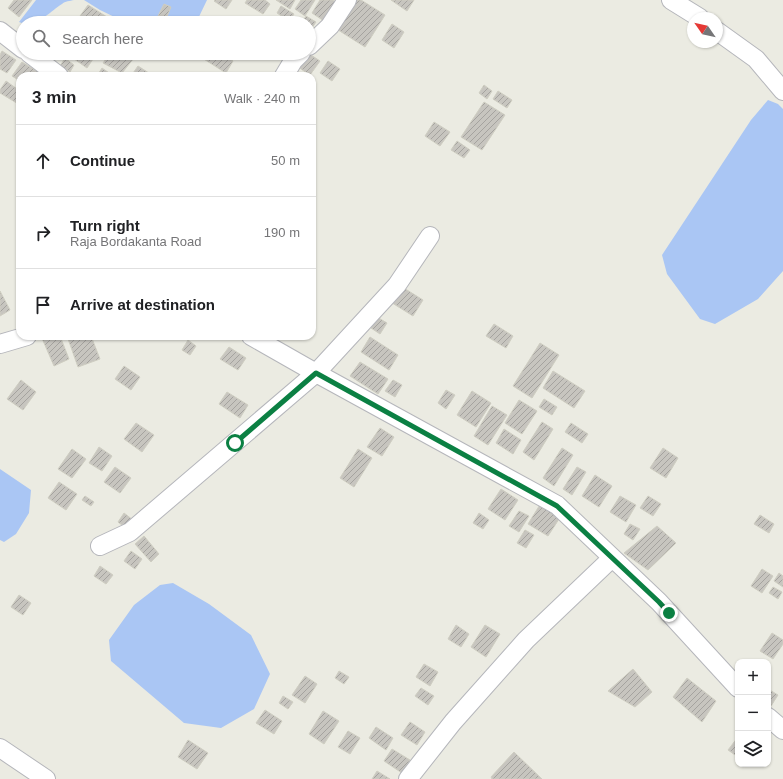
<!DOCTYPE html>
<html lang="en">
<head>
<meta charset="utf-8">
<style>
	:root { --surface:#fff; --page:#f2f2f2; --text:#202124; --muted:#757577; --line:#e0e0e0 }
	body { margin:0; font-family:Helvetica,sans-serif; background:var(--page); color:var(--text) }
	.controls { position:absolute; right:12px; bottom:12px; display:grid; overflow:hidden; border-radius:8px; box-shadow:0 1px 3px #0004 }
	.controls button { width:36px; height:36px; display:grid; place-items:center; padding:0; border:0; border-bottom:1px solid var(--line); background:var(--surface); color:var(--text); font:20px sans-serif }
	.compass { position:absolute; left:687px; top:12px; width:36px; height:36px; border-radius:50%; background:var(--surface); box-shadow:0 1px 3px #0004; rotate:304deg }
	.stop { position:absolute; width:12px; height:12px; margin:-9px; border:3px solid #0b8043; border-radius:50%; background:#fff }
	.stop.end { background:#0b8043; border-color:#fff; box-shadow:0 1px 4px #0008 }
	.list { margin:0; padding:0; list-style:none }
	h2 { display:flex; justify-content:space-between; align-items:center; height:52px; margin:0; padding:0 16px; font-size:17px }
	h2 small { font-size:13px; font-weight:400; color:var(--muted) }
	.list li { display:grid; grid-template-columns:26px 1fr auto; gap:12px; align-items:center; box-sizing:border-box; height:72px; padding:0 16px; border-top:1px solid var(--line) }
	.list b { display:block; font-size:15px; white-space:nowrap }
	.list p { margin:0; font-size:13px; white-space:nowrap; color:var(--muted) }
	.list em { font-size:13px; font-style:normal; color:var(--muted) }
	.icon { flex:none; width:22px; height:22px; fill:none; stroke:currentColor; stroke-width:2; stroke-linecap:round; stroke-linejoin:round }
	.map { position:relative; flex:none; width:783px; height:779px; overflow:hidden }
	.search { position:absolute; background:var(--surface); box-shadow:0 1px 3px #0004; left:16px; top:16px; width:300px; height:44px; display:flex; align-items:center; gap:10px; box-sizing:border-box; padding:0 14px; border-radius:22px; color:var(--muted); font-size:15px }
	.panel { position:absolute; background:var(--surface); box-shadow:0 1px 3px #0004; left:16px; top:72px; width:300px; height:268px; border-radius:12px }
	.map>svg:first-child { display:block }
</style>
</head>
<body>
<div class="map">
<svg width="783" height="779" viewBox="0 0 783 779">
	<defs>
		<pattern id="building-hatch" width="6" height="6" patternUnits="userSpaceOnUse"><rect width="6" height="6" fill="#c7c5bf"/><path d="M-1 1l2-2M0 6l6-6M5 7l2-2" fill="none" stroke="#a5a39f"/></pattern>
	</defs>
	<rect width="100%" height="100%" fill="#ebebe2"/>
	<path fill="#aac6f4" d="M36,0H74C70,1 65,1 62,4C49,12 36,29 19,22Z
		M84,0H207L196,23H127L100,10Z
		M768,100L778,104L783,109V271L758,299L715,324L700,319L667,274L662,255L751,120Z
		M0,469L31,490L29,513L16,534L4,542L0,540Z
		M173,583L209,604L251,635L270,674L254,709L221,728L184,723L111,661L109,640L134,605L160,585Z"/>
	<path fill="url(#building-hatch)" stroke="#cfcec2" d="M14,0H32L19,17L8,8Z
		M215,0H232L226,9L214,1Z
		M247,0H265L270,4L263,14L245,3Z
		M276,0H295L290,9Z
		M301,0H315L305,16L295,9Z
		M320,0H333L339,4L327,23L312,13Z
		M354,0H361L385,15L365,47L335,28Z
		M391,0H414L407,11Z
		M164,4L171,7L166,19L158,16Z
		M88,5L115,22L114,23H91L80,16Z
		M281,6L294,14L289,21L277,13Z
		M306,16L316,22L309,32V23H302Z
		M392,24L404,32L394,48L382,40Z
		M2,51L16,60L7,73L0,69V55Z
		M49,53H61L56,60L48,55Z
		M67,53H97L87,68L67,54Z
		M110,53H138L122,73L103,63Z
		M201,53H220L233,61L226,73L199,56Z
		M308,53L320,61L310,75L298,67Z
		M65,58L74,65L70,72L60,66Z
		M328,61L340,69L332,81L320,73Z
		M22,62L40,73L38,76H20V81L12,76Z
		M138,66L152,75V76H131Z
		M102,68L112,75V76H97Z
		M6,81L20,91V105L0,93V90Z
		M484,85L492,91L487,99L479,93Z
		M498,91L512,100L507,108L493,99Z
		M484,102L505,115L482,150L461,137Z
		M434,122L450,132L440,146L425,136Z
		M457,141L470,150L464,158L451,150Z
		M399,285L423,300L413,316L389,301Z
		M0,291L10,310L0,316Z
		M377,317L387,323L380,334L371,328Z
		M494,324L513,336L506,348L486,336Z
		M41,336H60L69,359L54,366Z
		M67,336H91L100,359L78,367Z
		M370,337L398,355L389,370L361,352Z
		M188,340L196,346L190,355L182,350Z
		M540,343L559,355L532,398L513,386Z
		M229,347L246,358L238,370L220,359Z
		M360,362L388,379L378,394L350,376Z
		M124,366L140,377L131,390L115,379Z
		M553,371L585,391L574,408L543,388Z
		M21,380L36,392L23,410L7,399Z
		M393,380L402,385L395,397L385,391Z
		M446,390L455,395L446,409L438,403Z
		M472,391L491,403L476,427L457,415Z
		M227,392L248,405L240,418L219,404Z
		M544,399L557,407L552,415L539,407Z
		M519,400L537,411L522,434L505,423Z
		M492,406L507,415L488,445L474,436Z
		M542,422L553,429L534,460L523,452Z
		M136,423L154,435L142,452L124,439Z
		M571,423L588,434L582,443L565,432Z
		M380,428L394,437L382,456L367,447Z
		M504,429L521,440L513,454L496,443Z
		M99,447L112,456L102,471L89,463Z
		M562,448L573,455L554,486L543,478Z
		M663,448L678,458L666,478L650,468Z
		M72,449L86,459L72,478L58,469Z
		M358,449L372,458L354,487L340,478Z
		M115,467L131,478L120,493L104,482Z
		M577,467L586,472L572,495L563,489Z
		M595,475L612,486L599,507L582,496Z
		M59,482L77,494L66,510L48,498Z
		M501,489L518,500L505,520L488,509Z
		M85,496L94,502L91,506L82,500Z
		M620,496L636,505L626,522L610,512Z
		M648,496L661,504L653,516L640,508Z
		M541,503L561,516L548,536L528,524Z
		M519,511L529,516L519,532L509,526Z
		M124,513L133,520L127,529L118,522Z
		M479,513L489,520L483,529L473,523Z
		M760,515L774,524L769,533L754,524Z
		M630,524L640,529L633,540L624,534Z
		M657,526L676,543L648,570L624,553Z
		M525,530L534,535L526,548L517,543Z
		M144,536L159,554L151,562L135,544Z
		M131,551L142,559L135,569L124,561Z
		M100,566L113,575L106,584L94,576Z
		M762,569L773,576L762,593L751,586Z
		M779,573L783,576V587L774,581Z
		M773,587L782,592L778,599L769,593Z
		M19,595L31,603L23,615L11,607Z
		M456,625L469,634L461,647L448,639Z
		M485,625L500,634L486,657L471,647Z
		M772,633L783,640V644L773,659L760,651Z
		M424,664L438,672L430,686L416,677Z
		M633,669L652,692L635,707L608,691Z
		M339,671L349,677L344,684L335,678Z
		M305,676L317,684L305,703L292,695Z
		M687,678L716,701L702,722L673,697Z
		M421,688L434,696L428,705L415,696Z
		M768,689L778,695L771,706L768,704Z
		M283,696L293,702L288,709L279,703Z
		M265,710L282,721L274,734L256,723Z
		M323,711L339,721L324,744L309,734Z
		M410,722L425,732L417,745L401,735Z
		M376,727L393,738L386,750L369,738Z
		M348,731L360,738L350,754L338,747Z
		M738,737V757L728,750Z
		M188,740L208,753L197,769L178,757Z
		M392,749L410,760L402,773L384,761Z
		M514,752L542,779H492L491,777Z
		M377,771L390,779H372Z"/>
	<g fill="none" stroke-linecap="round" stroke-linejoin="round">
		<defs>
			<path id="minor" d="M671,0L700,18
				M0,31L23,49
				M717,31L756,59L783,91
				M309,46L330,26L347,0
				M29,53L59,76
				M284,76L293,61L301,53
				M251,336L316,373L557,505L659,602L738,688
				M0,344L27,336
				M100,546L130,532L316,373L397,285L430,236
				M768,717L783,730
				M0,748L46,779
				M408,779L453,722L526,640L612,558"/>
		</defs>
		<use href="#minor" stroke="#b5b6bb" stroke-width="20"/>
		<use href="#minor" stroke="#fff" stroke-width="18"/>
	</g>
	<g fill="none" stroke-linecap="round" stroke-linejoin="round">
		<path stroke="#0b8043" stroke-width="5" d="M235,443L316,373L557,506L659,602L669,613"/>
	</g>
</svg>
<div class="controls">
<button>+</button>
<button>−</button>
<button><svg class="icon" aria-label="layers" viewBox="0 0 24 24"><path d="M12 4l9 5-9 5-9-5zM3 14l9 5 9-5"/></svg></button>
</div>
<svg class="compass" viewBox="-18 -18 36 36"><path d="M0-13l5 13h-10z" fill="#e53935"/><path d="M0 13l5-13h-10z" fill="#757577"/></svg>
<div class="stop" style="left:235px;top:443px"></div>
<div class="stop end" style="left:669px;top:613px"></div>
<div class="search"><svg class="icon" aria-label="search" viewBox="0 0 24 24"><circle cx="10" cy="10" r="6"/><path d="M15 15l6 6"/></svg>Search here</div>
<section class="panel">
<h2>3 min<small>Walk · 240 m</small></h2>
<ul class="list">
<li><svg class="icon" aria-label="ahead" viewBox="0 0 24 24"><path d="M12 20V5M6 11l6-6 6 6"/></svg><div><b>Continue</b></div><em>50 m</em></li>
<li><svg class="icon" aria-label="right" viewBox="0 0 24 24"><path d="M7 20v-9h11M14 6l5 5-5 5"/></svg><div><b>Turn right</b><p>Raja Bordakanta Road</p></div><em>190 m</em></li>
<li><svg class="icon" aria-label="arrive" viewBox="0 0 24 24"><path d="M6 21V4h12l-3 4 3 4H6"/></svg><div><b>Arrive at destination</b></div></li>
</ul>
</section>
</div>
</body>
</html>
